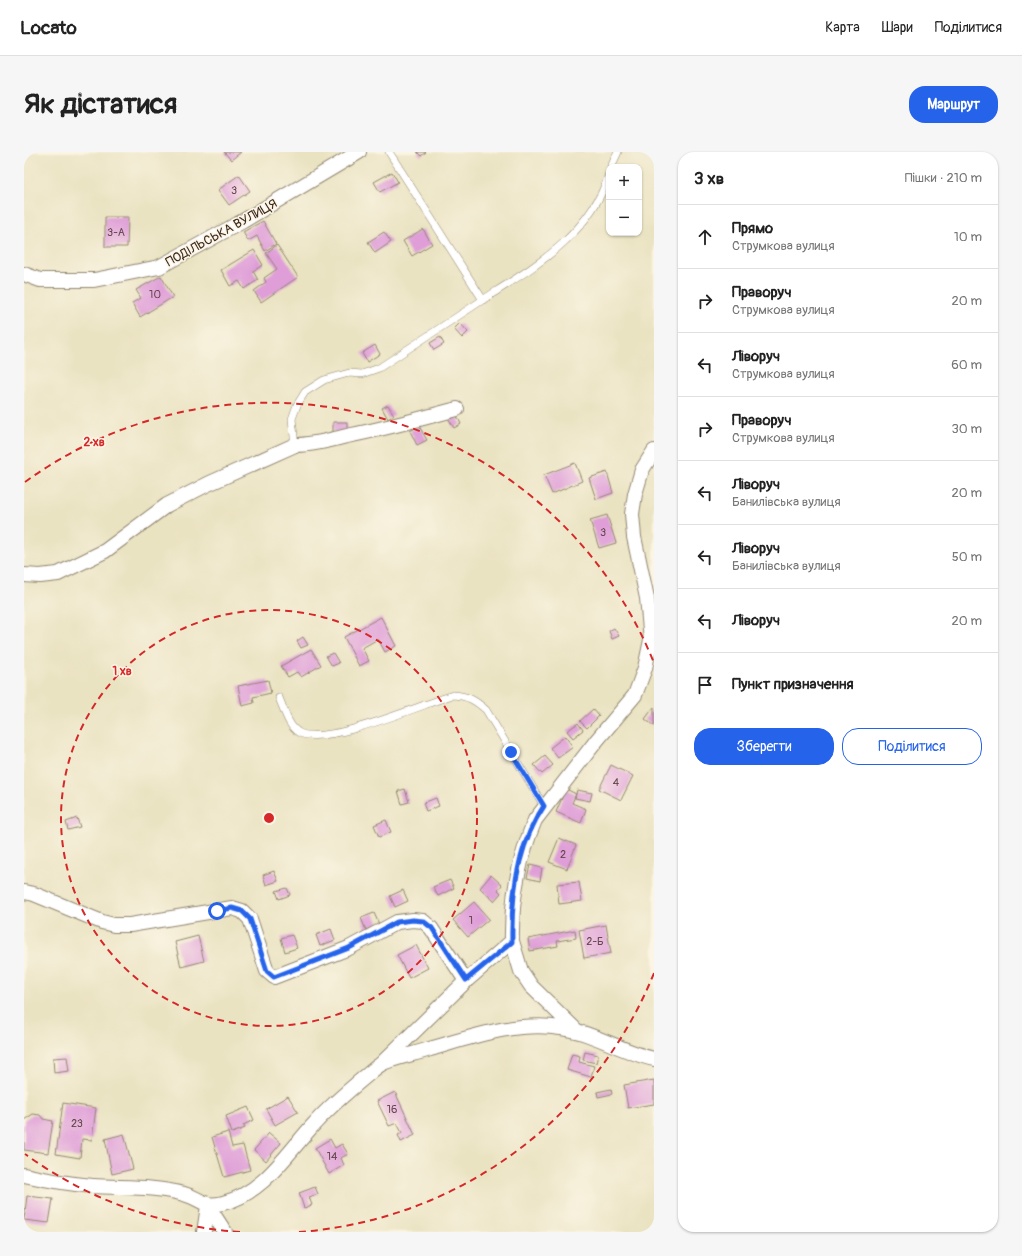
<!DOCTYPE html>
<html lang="uk">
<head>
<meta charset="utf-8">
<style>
	:root { --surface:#fff; --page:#f6f6f6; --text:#222; --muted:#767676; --line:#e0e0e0; --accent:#2563eb }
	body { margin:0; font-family:Pangolin,sans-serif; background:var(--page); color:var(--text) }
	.controls { position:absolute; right:12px; top:12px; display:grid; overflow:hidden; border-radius:8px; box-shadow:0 1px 3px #0004 }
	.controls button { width:36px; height:36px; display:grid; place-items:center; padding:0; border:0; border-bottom:1px solid var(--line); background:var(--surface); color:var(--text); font:20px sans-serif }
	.stop { position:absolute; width:12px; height:12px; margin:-9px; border:3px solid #2563eb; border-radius:50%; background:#fff }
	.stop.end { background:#2563eb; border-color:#fff; box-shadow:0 1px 4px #0008 }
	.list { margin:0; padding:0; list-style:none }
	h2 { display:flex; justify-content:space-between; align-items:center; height:52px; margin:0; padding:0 16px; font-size:17px }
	h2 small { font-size:13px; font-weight:400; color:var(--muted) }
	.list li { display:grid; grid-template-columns:26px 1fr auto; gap:12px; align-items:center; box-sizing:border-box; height:64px; padding:0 16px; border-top:1px solid var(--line) }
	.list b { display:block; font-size:15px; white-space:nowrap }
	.list p { margin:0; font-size:13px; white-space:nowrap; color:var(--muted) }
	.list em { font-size:13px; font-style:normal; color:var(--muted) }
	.actions { display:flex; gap:8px; padding:12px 16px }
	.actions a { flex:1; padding:9px 0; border:1px solid var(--accent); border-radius:16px; text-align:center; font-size:14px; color:var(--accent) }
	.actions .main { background:var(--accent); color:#fff }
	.icon { flex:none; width:22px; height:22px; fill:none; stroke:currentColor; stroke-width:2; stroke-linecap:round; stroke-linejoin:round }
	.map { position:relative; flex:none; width:630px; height:1080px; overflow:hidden; border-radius:16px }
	header { display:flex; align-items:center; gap:24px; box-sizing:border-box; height:56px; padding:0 20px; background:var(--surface); border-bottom:1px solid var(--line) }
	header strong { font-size:19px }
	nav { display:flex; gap:22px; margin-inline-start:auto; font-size:14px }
	.intro { display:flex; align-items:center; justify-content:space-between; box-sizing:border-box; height:96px; padding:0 24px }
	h1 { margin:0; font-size:28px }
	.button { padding:10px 18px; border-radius:16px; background:var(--accent); color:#fff; font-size:14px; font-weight:700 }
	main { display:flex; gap:24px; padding:0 24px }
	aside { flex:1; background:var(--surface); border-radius:16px; box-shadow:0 1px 3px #0004 }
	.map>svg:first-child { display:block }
</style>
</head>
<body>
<header>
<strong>Locato</strong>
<nav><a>Карта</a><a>Шари</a><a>Поділитися</a></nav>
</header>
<div class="intro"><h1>Як дістатися</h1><a class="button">Маршрут</a></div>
<main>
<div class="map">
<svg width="630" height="1080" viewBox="0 0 630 1080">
	<rect width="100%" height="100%" fill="#fcf5e5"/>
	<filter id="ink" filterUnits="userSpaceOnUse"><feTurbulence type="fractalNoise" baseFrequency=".025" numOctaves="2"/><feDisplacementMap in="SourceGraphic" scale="8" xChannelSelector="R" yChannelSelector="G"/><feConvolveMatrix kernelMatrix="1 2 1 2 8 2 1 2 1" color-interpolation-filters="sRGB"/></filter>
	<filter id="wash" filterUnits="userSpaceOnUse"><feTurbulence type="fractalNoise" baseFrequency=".012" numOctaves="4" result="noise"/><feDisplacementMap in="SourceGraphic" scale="16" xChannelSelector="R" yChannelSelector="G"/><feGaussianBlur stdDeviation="0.9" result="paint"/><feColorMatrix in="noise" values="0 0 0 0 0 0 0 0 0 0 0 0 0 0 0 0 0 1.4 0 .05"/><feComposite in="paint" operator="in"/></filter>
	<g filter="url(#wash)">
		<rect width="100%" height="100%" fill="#eae3c2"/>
		<g id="blocks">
			<path fill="#df9ed8" d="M200,0H217L207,8Z
				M393,0H402L397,4Z
				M368,20L374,30L356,40L350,30Z
				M215,23L226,39L205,53L194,38Z
				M81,65H104L103,95H81Z
				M239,69L252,92L241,99L233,84L224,89L219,80Z
				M399,77L408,92L388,104L379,89Z
				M360,80L367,90L351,101L344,90Z
				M253,93L274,125L237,150L230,139L242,130L240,126L253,117L242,101Z
				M230,98L239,113L229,119L234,128L220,137L215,129L206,134L197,118Z
				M137,124L149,145L116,165L108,151L117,146L112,138Z
				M436,171L444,180L438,186L430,177Z
				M416,185L420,192L410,198L406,191Z
				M351,193L356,202L343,210L338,201Z
				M364,253L370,263L364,267L358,256Z
				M431,260L437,272L430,276L423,264Z
				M309,270H323V280H309Z
				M395,274L403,288L393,293L386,279Z
				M551,311L558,329L528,342L520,323Z
				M583,320L589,341L572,347L565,326Z
				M583,363L592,391L575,396L566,368Z
				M357,465L372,494L361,500L354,487L338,496L345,509L335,514L320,485Z
				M590,476L595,484L588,487L585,479Z
				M279,485L284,493L277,496L273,489Z
				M287,497L297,513L277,525L273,520L264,525L257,514Z
				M309,501L315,511L308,514L302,504Z
				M244,528L247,541L229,545L230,551L218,554L214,534Z
				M630,555V574L621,567Z
				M569,557L575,564L563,576L556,569Z
				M554,571L559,578L549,586L543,579Z
				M541,584L549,595L534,606L526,596Z
				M521,604L529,613L518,622L510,613Z
				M587,613L609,624L597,648L575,637Z
				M381,637L385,650L378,652L374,639Z
				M542,637L552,642L548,651L562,657L557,671L532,660Z
				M553,638L568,641L566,649L551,646Z
				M412,646L415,654L402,659L399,651Z
				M53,666L56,675L44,678L42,670Z
				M362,668L367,680L355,685L350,673Z
				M535,686L552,693L543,717L525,710Z
				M506,713L518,716L516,729L503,726Z
				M250,719L254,729L242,733L239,723Z
				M467,723L478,733L474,738L477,741L470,749L456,736Z
				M426,728L430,736L414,744L409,735Z
				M555,730L558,749L535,752L533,732Z
				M263,736L266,743L255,747L252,739Z
				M379,738L384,749L371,755L366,744Z
				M450,750L465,767L444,785L429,768Z
				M350,761L355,772L342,778L337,766Z
				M582,773L587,801L560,806L555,778Z
				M307,777L311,788L296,794L292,783Z
				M551,778L552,786L533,789L534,794L506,799L504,787Z
				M268,783L273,796L261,800L257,786Z
				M174,784L180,809L157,815L151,790Z
				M392,793L404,816L385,826L373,803Z
				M561,900L574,903L572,911L559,908Z
				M548,902L556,904L555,910L570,914L567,925L543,918Z
				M43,905L45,919L30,921L29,906Z
				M630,928V952L604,956L600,933Z
				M587,937L588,942L574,945L573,940Z
				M371,940L391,983L377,990L374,983L378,981L373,971L365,974L353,949Z
				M264,944L274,960L251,973L242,957Z
				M39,951L72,956L68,988L58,987L56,1006L32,1002Z
				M224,955L230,968L219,973L221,976L208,981L202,964Z
				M9,962L16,963L19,967L29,969L24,1001L0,998V968Z
				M204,980L208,995L219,993L226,1018L200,1025L188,985Z
				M245,981L257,991L242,1009L230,998Z
				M100,982L109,1017L88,1022L81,987Z
				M306,987L311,996L318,992L324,1002L317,1006L320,1013L305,1022L291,996Z
				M291,1035L294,1042L285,1045L288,1053L280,1056L275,1041Z
				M3,1044L29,1047L25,1071L0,1068Z"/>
		</g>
	</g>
	<g filter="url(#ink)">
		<use href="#blocks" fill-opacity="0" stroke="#928670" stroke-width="1"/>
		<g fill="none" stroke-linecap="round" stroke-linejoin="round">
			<defs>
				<path id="lane" d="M365,0L459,148
					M587,15L594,0
					M271,293L268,267L273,253L281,240L300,228L325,221L338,222L355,216C389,194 423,171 457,149C508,116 566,84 585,22
					M255,546C260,557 264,574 274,580C299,596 399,552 429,543C444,544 451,548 462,558L520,654"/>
				<path id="street" d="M0,122L16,128H70L135,115L219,69L335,0
					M0,423L16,424L34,422L81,399L143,353L184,332L271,293C289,293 306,288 323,284C360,277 396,267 433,257
					M0,740L10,742L78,770L90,773H106L208,756L218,759L226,767L243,819L250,825L325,796L373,770L389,768L399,769L407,776L442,829
					M488,789L497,819L507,834L553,879
					M358,911L442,829L488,789C487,748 495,706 511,668L573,588L611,543L621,516L627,488L623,446L610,385L608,362L611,342L618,318L630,299
					M0,1023C23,1028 46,1032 69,1034C99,1036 131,1034 160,1042C179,1047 178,1056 199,1051C240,1041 264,1000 291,971C306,954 324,939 342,924C347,920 353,914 359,911C374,905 391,902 406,897C448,885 492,869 537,876C569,880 598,900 630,907
					M184,1054L201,1080
					M180,1080L184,1054"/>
			</defs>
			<use href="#lane" stroke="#928670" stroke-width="8"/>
			<use href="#street" stroke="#928670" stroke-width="16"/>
			<use href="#lane" stroke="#fff" stroke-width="7"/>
			<use href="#street" stroke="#fff" stroke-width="14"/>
		</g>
	</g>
	<g fill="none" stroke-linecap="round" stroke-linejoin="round" filter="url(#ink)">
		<path stroke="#2563eb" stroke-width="5" d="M193,759L208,756L218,759L226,767L243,819L250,825L325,796L373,770L389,768L399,769L408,776L442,828L488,790C487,744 494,692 520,654L487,600"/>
	</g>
	<g fill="none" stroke="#d62828" stroke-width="2" stroke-dasharray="7 5">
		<circle cx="245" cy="666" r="208"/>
		<path d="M630 821A415 415 0 0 1 274 1080M216 1080A415 415 0 0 1 1 1002M1 330A415 415 0 0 1 630 511"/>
	</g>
	<g text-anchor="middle" stroke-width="3" stroke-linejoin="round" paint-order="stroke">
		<g font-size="11" fill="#64474c">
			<text x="210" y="42">3</text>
			<text x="92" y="84">3-А</text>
			<text x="131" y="146">10</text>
			<text x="579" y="384">3</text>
			<text x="592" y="634">4</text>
			<text x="539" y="706">2</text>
			<text x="447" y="772">1</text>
			<text x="571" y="793">2-Б</text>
			<text x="368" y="961">16</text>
			<text x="53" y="975">23</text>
			<text x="308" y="1008">14</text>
		</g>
		<g font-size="13" fill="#3b2a1e" stroke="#fcf5e5">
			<text transform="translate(197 80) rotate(-29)" y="5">ПОДІЛЬСЬКА ВУЛИЦЯ</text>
		</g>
	</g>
	<circle cx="245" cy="666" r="6" fill="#d62828" stroke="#fcf5e5" stroke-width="2"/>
	<g font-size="12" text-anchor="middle" font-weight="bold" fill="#d62828" stroke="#fcf5e5" stroke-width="3" stroke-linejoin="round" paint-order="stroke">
		<text x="70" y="294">2 хв</text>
		<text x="98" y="523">1 хв</text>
	</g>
</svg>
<div class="controls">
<button>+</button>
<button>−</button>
</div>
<div class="stop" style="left:193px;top:759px"></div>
<div class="stop end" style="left:487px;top:600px"></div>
</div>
<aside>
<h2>3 хв<small>Пішки · 210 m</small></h2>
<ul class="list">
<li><svg class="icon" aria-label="ahead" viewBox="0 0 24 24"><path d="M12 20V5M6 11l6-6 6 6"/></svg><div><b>Прямо</b><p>Струмкова вулиця</p></div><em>10 m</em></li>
<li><svg class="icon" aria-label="right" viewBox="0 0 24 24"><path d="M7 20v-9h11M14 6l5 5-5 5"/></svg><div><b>Праворуч</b><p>Струмкова вулиця</p></div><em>20 m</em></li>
<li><svg class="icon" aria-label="left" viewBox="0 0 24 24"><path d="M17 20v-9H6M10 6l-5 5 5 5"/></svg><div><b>Ліворуч</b><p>Струмкова вулиця</p></div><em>60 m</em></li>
<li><svg class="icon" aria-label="right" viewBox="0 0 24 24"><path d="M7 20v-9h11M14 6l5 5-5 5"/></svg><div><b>Праворуч</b><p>Струмкова вулиця</p></div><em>30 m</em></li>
<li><svg class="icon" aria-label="left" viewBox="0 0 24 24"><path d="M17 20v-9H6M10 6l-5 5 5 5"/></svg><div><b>Ліворуч</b><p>Банилівська вулиця</p></div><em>20 m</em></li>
<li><svg class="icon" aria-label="left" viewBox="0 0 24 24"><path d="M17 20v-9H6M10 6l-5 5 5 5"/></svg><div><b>Ліворуч</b><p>Банилівська вулиця</p></div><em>50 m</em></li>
<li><svg class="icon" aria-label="left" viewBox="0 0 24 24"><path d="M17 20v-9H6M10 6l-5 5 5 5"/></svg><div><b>Ліворуч</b></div><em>20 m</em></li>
<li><svg class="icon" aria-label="arrive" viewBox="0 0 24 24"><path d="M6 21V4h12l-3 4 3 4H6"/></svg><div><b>Пункт призначення</b></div></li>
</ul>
<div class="actions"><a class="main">Зберегти</a><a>Поділитися</a></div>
</aside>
</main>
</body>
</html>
